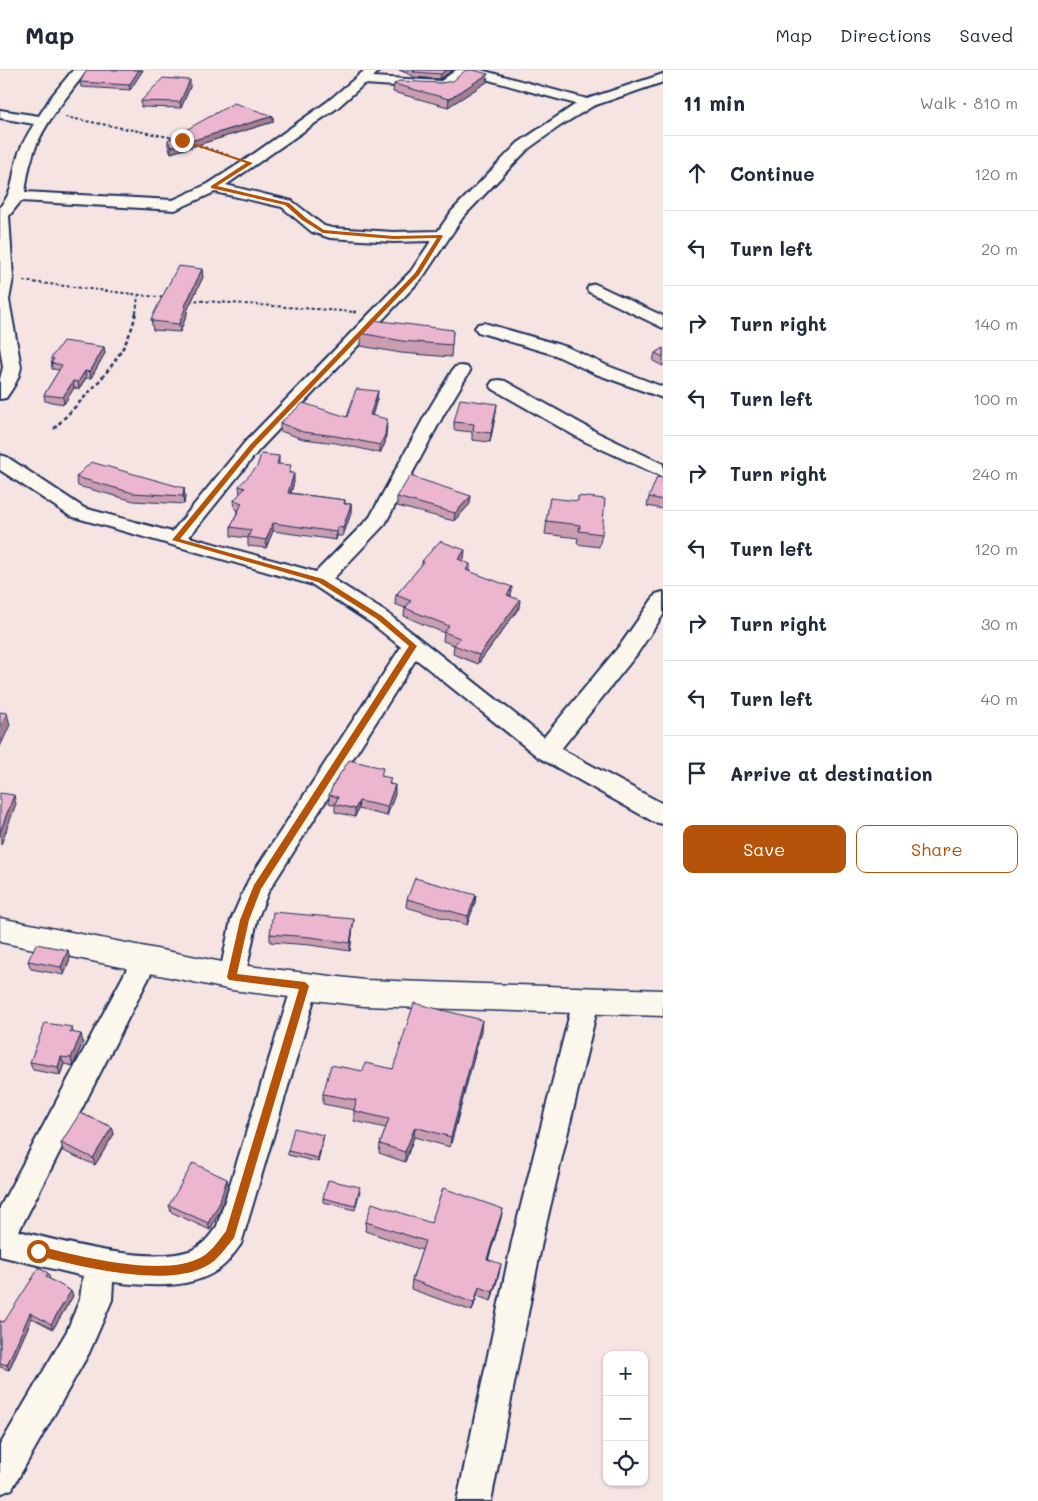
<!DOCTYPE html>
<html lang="en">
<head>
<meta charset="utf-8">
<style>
	:root { --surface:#fff; --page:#f6f6f7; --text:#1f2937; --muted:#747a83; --line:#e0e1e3; --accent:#b45309 }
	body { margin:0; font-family:Mali,sans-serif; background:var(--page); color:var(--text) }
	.controls { position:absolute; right:15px; bottom:15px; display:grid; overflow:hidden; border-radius:10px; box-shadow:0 1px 4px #0004 }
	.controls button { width:45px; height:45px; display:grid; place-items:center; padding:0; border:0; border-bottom:1px solid var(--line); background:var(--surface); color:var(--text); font:25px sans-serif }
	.stop { position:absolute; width:15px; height:15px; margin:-11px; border:4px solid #b45309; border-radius:50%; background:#fff }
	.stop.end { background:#b45309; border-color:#fff; box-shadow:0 1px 5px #0008 }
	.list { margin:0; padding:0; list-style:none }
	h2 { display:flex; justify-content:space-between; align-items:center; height:65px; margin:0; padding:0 20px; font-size:21px }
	h2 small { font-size:16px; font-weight:400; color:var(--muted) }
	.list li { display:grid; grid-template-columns:32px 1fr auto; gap:15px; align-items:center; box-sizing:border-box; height:75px; padding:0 20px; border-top:1px solid var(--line) }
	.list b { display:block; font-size:19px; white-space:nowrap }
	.list em { font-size:16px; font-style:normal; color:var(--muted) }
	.actions { display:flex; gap:10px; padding:15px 20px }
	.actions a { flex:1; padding:11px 0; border:1px solid var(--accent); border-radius:10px; text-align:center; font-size:18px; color:var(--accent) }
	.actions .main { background:var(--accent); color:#fff }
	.icon { flex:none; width:28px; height:28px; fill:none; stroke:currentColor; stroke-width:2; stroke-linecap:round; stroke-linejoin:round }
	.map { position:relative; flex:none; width:663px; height:1431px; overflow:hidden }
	header { display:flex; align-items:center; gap:30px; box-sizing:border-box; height:70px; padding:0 25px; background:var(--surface); border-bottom:1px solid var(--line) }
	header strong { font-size:24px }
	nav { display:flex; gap:28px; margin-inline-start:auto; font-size:18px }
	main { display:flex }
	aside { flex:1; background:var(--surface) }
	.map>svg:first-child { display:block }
</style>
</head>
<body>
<header>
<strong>Map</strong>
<nav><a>Map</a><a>Directions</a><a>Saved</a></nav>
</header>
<main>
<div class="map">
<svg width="663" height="1431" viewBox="0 0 663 1431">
	<rect width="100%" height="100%" fill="#f6e4e3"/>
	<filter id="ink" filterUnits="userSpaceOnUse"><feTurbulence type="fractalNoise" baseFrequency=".02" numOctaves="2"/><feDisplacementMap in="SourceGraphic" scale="10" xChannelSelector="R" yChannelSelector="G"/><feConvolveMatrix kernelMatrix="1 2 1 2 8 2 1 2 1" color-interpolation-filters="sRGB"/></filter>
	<g filter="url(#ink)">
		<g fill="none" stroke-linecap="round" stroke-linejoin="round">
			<defs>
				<path id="street" d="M73,0H87C67,28 42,54 32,88C28,99 27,111 25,122L173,130L208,114L245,90L327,32L365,0H380L373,7L441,11L456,0H481L587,29L663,4V12L593,36L560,56L528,79L463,147L423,207L259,380L189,467L316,502L370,447L426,344L452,301L455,297L461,296L467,297L470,301L444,344L385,454L333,509L387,543L544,667L621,574L656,524L663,522V545L637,584L561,679L663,734V754L654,752L538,687L416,589L268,822L257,850L245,907L241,915L232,918L223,915L219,907L231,850L248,811L401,577L371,553L313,515L70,446L0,400V385L7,387L84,438L172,462L245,372L411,201L431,171L393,172L330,168L312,162L282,137L215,122L175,140L21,131L9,146L13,208L9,230L21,297C19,309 13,318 6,328L0,329V309L3,297L0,277V137C15,119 11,110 17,89C20,77 27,65 34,54L0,48V40L39,46L51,27ZM467,4L576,34L518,73L452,141L438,161L393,162L332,158L324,156L292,131L226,115L337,38L364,14L441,19L452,17Z
					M595,214L663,246V258L589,222L587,219L589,216Z
					M484,253L567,277L608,296L663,317V328L596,304L555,285L478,262L475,258L478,254Z
					M499,310L505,311L598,363L663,394V407L584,371L493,319L490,315L493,311Z
					M145,879L154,882L158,890L19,1161C62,1172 147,1195 189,1181C202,1177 209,1167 217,1156L292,916L296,908L305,905L314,908L318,916L241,1174C235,1182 230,1190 223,1196C193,1221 149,1216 113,1212L112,1230L89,1283L12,1419L0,1424V1375L67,1261L80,1229L83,1206L0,1186V1137L136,882Z
					M586,920L596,923L599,931L543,1167L491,1431H457L513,1167L573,931L576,923Z"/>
				<path id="secondary" d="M0,848L232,894L364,910L663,920V946L364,936L232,920L0,872Z"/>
			</defs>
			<use href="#street" stroke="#1b2f5e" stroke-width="4"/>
			<use href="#secondary" stroke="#1b2f5e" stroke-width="3"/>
			<path stroke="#1b2f5e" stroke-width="2" stroke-dasharray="3 2.5" stroke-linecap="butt" d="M65,47L174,68
				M194,74L231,86
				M23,211L166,228
				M190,230L356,242
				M136,243L138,226"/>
			<path stroke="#1b2f5e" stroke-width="2.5" stroke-dasharray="4 3" stroke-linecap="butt" d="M353,242H356
				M54,359C86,324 127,291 136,242"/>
			<use href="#street" fill="#fbf7ec" fill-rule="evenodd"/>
			<use href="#secondary" fill="#fbf7ec" fill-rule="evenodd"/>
		</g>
		<path fill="#cb9db1" stroke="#1b2f5e" d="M87,0H143L130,20L81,17L80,12Z
			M399,0H453L440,9L413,7V6Z
			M487,12L448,37L393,22L394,14Z
			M190,17L181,38L141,37V31Z
			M273,46V52L171,83L168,76V70Z
			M203,207L187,241V244L180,262L153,260L151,249Z
			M453,260L451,287L401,283L361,276V263Z
			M104,277L105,283L91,308H86L79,319L74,318L64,334L45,331L44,325L59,300L52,299L51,288Z
			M663,278V296L653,291L655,283Z
			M377,329L372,346L387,356L385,373L380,383L336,373L303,369L280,361V353L347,347Z
			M496,342L490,372L472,370V362L454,360V352Z
			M279,386V394L292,403L294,412L291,423L345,430V434H351V443L343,466H337L336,470L273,461L266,478L248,476V468L231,466V457L238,440L235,439L234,430L240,424L239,416Z
			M76,407L184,418L185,427L184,434L134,431L78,416Z
			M663,408V439L647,436L649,427Z
			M397,427L470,434L454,451L397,436Z
			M550,428L602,464L599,477L577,474L578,468L545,464Z
			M464,489L462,491L470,501L511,526L519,538L478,594L453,584L454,575L443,571L444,563L404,546L405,538L395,534L396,525L422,495V491Z
			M383,706L391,714L395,724L387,746L358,739L355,747L335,742V735L329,733V725Z
			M407,829L475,833L467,855L406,837Z
			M353,857L350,881L310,875L270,872V864Z
			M70,888L64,905L31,899L28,891Z
			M72,957L73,963L83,972L73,996L64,994L60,1005L33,1000L30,992Z
			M481,961L450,1077L414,1067L405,1092L379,1083L380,1074L386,1058L354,1051V1040L323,1034V1024L363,1001L393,999Z
			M112,1057L114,1064L95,1095L63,1081L61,1073Z
			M323,1065V1069L318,1092L288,1085V1081Z
			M228,1116L220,1141L210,1160L171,1142L169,1135Z
			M360,1121L355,1140L323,1132V1128Z
			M501,1148L488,1190L499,1204L491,1231L477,1226L472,1241L411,1219L412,1210L422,1180L365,1161L366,1152L431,1153Z
			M48,1203L50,1209L73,1226L53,1259L32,1248L9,1300L0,1297V1251L4,1252Z"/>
		<path fill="#a57f90" stroke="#1b2f5e" d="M139,0H143L130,20L129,15Z
			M446,0H453L440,9L441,4Z
			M488,4L487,12L448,37L449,29Z
			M190,10V17L181,38L180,32Z
			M273,46V52L171,83V77Z
			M202,199L203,207L187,241V244L180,262L179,254L185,236Z
			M104,277L105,283L91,308L90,302Z
			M85,301L86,308L79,319L78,312Z
			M73,311L74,318L64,334L63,327Z
			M378,321L377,329L370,353V345Z
			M497,334L496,342L490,372L491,363Z
			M387,349L385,373L380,383V375Z
			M294,403V412L288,431V423Z
			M184,418L185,427L184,434L183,426Z
			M471,426L470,434L454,451L455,443Z
			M351,434V443L343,466V458Z
			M273,453V461L266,478V470Z
			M337,457V466L336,470V462Z
			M465,480L464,489L457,498L458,489Z
			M470,494V503L466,500Z
			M512,517L511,526L507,525Z
			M520,530L519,538L478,594L479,585Z
			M7,643L10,655L0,677V658Z
			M395,715V724L387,746V737Z
			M14,725L16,734L1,775L0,762Z
			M359,731L358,739L355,747V739Z
			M476,825L475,833L467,855L468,846Z
			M354,849L350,881V873Z
			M68,880L70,888L64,905L61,897Z
			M482,950L481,961L450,1077L451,1067Z
			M81,964L83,972L73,996L71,988Z
			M61,987L64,994L60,1005L58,997Z
			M112,1057L114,1064L95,1095L93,1088Z
			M415,1057L414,1067L405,1092V1082Z
			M323,1065V1069L318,1092V1088Z
			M227,1109L228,1116L220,1141L210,1160L208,1153Z
			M503,1139L501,1148L485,1199L487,1189Z
			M501,1194L499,1204L491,1231L493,1222Z
			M479,1217L477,1226L472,1241L474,1233Z
			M71,1221L73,1226L53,1259L51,1254Z
			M30,1243L32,1248L9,1300L7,1295Z"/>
		<path fill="#ecb6ce" stroke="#1b2f5e" d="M87,0H139L129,15L80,12Z
			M412,0H446L441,4L413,2L415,1Z
			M466,0H473L488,4L449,29L394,14L399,11L441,13L453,11Z
			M163,8L190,10L180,32L141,31Z
			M234,33L273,46L171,77L168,70Z
			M178,196L202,199L185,236H186L179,254L152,251L153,249H151Z
			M373,250L453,260L452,275L402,271L361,263Z
			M63,271L104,277L90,302L85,301L78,312L73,311L63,327L44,325L62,295L51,293L54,289L51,288Z
			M663,278V287L655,283Z
			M356,319L378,321L370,345L387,349L385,365L380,375L336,366L303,362L280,353L303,333L347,347Z
			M460,329L497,334L491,363L473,361L474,354L454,352Z
			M261,384L279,386L277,394L291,395L289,403H294L288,423L345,430L344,434H351L343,458L337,457L336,462L273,453L266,470L248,467L251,460L231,457L242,433L234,430L245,418L239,416L257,397Z
			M91,392L184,418L183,426L133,423L76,407Z
			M410,406L471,426L455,443L397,427Z
			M657,407L663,408V430L649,427Z
			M578,426L605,429L602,464L579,461L580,455L546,451L550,428L578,431Z
			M440,471L465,480L458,489L470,494L466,500L512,517L507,525L520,530L479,585L454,575L460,568L444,562L449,556L405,538L411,531L396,525L424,492L422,491Z
			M0,642L7,643L0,658Z
			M349,690L383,698L381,706L391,708L389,714L395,715L387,737L359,731L355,739L335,734L338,727L329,725L334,713Z
			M0,723L14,725L0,762Z
			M415,808L476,825L468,846L407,829Z
			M273,842L354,849L350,873L310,867L270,864Z
			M36,874L68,880L61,897L28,891Z
			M414,933L482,950L451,1067L415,1057L405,1082L380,1074L389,1049L354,1041L356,1030L323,1024L331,995L363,1001L365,993L393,999Z
			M45,953L72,957L70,962L81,964L71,988L61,987L58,997L30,992Z
			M80,1043L112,1057L93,1088L61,1073Z
			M294,1058L323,1065L318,1088L288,1081Z
			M193,1093L227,1109L219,1134L208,1153L169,1135Z
			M328,1110L360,1117L355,1136L323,1128Z
			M443,1118L503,1139L487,1189L501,1194L493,1222L479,1217L474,1233L412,1210L425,1171L366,1152L372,1133L431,1153Z
			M39,1198L48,1203L46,1207L71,1221L51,1254L30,1243L7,1295L0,1293V1251L4,1252Z"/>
	</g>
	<path fill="#b45309" d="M181,69L253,93L217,116L289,133L306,148L324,160L393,166L441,165L443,166L419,205L254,378L180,469L323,509L382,546L417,576L261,819L249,850L237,904L305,912L309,916L234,1168C228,1175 221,1185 214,1191C176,1222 81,1196 38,1186L35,1185L33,1181L35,1178L38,1176C79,1186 169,1210 205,1185C213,1179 220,1169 226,1161L299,919L229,910L227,907L240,850L254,815L409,576L377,549L318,512L172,470L250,375L415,203L437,168L393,169L323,163L302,150L285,135L211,118V116L246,93L181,71Z"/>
</svg>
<div class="controls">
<button>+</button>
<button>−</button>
<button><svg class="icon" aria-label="locate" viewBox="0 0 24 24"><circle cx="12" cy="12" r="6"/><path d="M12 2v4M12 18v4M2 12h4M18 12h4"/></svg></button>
</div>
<div class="stop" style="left:38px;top:1181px"></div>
<div class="stop end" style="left:182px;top:70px"></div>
</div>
<aside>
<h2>11 min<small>Walk · 810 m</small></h2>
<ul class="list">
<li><svg class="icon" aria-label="ahead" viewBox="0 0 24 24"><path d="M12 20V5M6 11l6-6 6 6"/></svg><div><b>Continue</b></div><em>120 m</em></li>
<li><svg class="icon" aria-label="left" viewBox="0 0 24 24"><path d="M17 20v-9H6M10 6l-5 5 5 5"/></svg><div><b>Turn left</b></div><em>20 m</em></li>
<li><svg class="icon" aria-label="right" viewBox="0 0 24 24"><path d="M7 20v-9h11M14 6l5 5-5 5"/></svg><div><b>Turn right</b></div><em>140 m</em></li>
<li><svg class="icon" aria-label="left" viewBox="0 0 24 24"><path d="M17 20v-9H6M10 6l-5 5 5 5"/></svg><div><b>Turn left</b></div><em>100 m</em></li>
<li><svg class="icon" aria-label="right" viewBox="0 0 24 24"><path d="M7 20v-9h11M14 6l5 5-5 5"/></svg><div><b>Turn right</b></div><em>240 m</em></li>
<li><svg class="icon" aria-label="left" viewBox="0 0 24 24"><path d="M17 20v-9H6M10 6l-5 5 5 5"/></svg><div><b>Turn left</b></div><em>120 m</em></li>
<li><svg class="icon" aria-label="right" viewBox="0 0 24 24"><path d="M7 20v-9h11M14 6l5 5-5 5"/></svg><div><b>Turn right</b></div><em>30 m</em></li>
<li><svg class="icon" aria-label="left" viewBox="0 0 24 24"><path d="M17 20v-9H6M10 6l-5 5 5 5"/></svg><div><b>Turn left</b></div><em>40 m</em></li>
<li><svg class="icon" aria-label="arrive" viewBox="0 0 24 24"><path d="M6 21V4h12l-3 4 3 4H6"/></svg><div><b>Arrive at destination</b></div></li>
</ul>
<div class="actions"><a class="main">Save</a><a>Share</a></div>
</aside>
</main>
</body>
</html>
